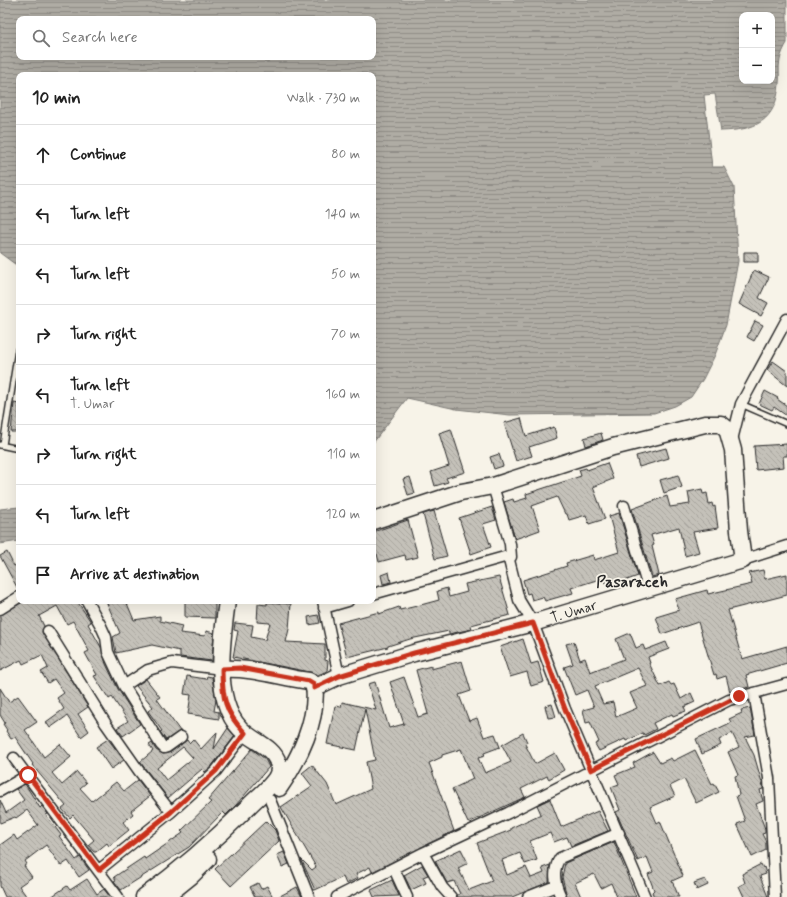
<!DOCTYPE html>
<html lang="en">
<head>
<meta charset="utf-8">
<style>
	:root { --surface:#fff; --page:#f2f2f2; --text:#222; --muted:#767676; --line:#e0e0e0 }
	body { margin:0; font-family:Mynerve,sans-serif; background:var(--page); color:var(--text) }
	.controls { position:absolute; right:12px; top:12px; display:grid; overflow:hidden; border-radius:8px; box-shadow:0 4px 16px #0002 }
	.controls button { width:36px; height:36px; display:grid; place-items:center; padding:0; border:0; border-bottom:1px solid var(--line); background:var(--surface); color:var(--text); font:20px sans-serif }
	.stop { position:absolute; width:12px; height:12px; margin:-9px; border:3px solid #c8321e; border-radius:50%; background:#fff }
	.stop.end { background:#c8321e; border-color:#fff; box-shadow:0 1px 4px #0008 }
	.list { margin:0; padding:0; list-style:none }
	h2 { display:flex; justify-content:space-between; align-items:center; height:52px; margin:0; padding:0 16px; font-size:17px }
	h2 small { font-size:13px; font-weight:400; color:var(--muted) }
	.list li { display:grid; grid-template-columns:26px 1fr auto; gap:12px; align-items:center; box-sizing:border-box; height:60px; padding:0 16px; border-top:1px solid var(--line) }
	.list b { display:block; font-size:15px; white-space:nowrap }
	.list p { margin:0; font-size:13px; white-space:nowrap; color:var(--muted) }
	.list em { font-size:13px; font-style:normal; color:var(--muted) }
	.icon { flex:none; width:22px; height:22px; fill:none; stroke:currentColor; stroke-width:2; stroke-linecap:round; stroke-linejoin:round }
	.map { position:relative; flex:none; width:787px; height:897px; overflow:hidden }
	.search { position:absolute; background:var(--surface); box-shadow:0 4px 16px #0002; left:16px; top:16px; width:360px; height:44px; display:flex; align-items:center; gap:10px; box-sizing:border-box; padding:0 14px; border-radius:8px; color:var(--muted); font-size:15px }
	.panel { position:absolute; background:var(--surface); box-shadow:0 4px 16px #0002; left:16px; top:72px; width:360px; height:532px; border-radius:8px }
	.map>svg:first-child { display:block }
</style>
</head>
<body>
<div class="map">
<svg width="787" height="897" viewBox="0 0 787 897">
	<defs>
		<pattern id="water-rules" width="6" height="5" patternUnits="userSpaceOnUse"><rect width="6" height="5" fill="#afaca4"/><path d="M0 2.5h6" fill="none" stroke="#8f8c86"/></pattern>
		<pattern id="building-back-hatch" width="6" height="6" patternUnits="userSpaceOnUse"><rect width="6" height="6" fill="#c4c1b9"/><path d="M-1 5l2 2M0 0l6 6M5-1l2 2" fill="none" stroke="#a9a69f"/></pattern>
	</defs>
	<rect width="100%" height="100%" fill="#f7f3e8"/>
	<filter id="ink" filterUnits="userSpaceOnUse"><feTurbulence type="fractalNoise" baseFrequency=".025" numOctaves="2"/><feDisplacementMap in="SourceGraphic" scale="8" xChannelSelector="R" yChannelSelector="G"/><feConvolveMatrix kernelMatrix="1 2 1 2 8 2 1 2 1" color-interpolation-filters="sRGB"/></filter>
	<g filter="url(#ink)">
		<path fill="url(#water-rules)" stroke="#7a7874" fill-rule="evenodd" d="M0,0H787C787,8 787,37 787,43C784,48 781,54 780,60C778,68 780,76 779,84C776,122 755,130 721,131L715,94L704,95L712,167H724L734,187L738,261L726,325L715,355L703,379L691,397L675,406L654,413L510,415L456,409L407,398L373,443V75H19V267L0,253ZM742,15H772V81H742ZM19,19H373V57H19Z
			M19,507V541L0,544V509Z"/>
		<path fill="url(#building-back-hatch)" stroke="#2b2b2b" fill-rule="evenodd" d="M744,252H758V262H744Z
			M754,270L769,277L759,298L768,303L761,316L739,304Z
			M755,321L763,325L754,341L747,337Z
			M773,361L787,371V386L767,370Z
			M765,391L778,398L777,399L787,406V416L774,407L772,410L759,404Z
			M14,403L19,404V432H11Z
			M521,418L526,436L554,427L557,438L529,447L532,456L516,461L504,423Z
			M451,429L465,472L446,478L448,482L435,486L431,472L449,466L439,433Z
			M601,433L603,440L586,446L584,438Z
			M787,444V456H783L784,467L756,470L754,446Z
			M666,448L669,458L639,467L636,456Z
			M499,454L503,466L494,469L490,457Z
			M607,463L613,479L593,487L605,519L589,524L586,515L569,520L567,514H565L557,497L532,506L540,530L515,539L504,502L513,499L514,502L527,498L526,494L581,476L579,470L586,468L587,470Z
			M678,475L682,487L664,493L660,480Z
			M410,477L415,493L408,495L403,479Z
			M702,489L703,494L707,493L709,504L712,503L713,507L715,506L718,528L693,532L699,552L685,556L679,527L651,535L654,545L652,546L659,575L652,577L632,509L667,496L670,507L690,504L688,492Z
			M492,507L496,520L483,524L491,547L471,554L459,518Z
			M434,511L447,556L435,559L423,514Z
			M619,513L638,576L619,583L618,579L605,583L603,578L571,588L573,593L545,601L543,597L532,600L530,593L527,594L523,580L567,566L566,563L593,555L594,560L619,552L609,516Z
			M408,520L418,557L406,560L405,555L379,562L377,554L373,555V532Z
			M7,552L14,566L19,563V591L0,556Z
			M763,570L765,579L787,574V595L728,610L742,659L787,646V663L746,675L749,687L730,692L726,676L717,679L716,674L714,675L698,622L662,634L656,617L679,610L675,599L707,590L708,594L752,584L749,573Z
			M389,572L391,582L383,584L381,575Z
			M499,577L510,615L471,625L472,629L449,634V631L410,639L388,646V647L347,657L338,623L379,612V614L399,607L400,610L417,606L439,600L437,591L447,588L449,597L467,592L465,584Z
			M24,601H77L91,622L88,624L101,647L106,664L118,689L140,724L123,736L117,728L128,721L112,697L109,699L94,676L97,675L85,653L89,651L73,621L67,624L57,606L39,616L44,626L42,632L88,707L78,714L89,731L81,737L67,716L50,728L46,722L64,709L57,698L64,693L54,679L48,683L41,672L48,668L42,655L23,664L21,660L0,671V615Z
			M106,601H126L134,620L160,616V621L182,626L180,633L205,636L206,631L214,633L212,661L180,657V651L152,645L116,653L113,637L120,633Z
			M185,601H215V618L185,617Z
			M267,602L291,604L289,629L286,642L325,644V660L328,661L327,671L318,675L310,672L233,657L238,631L234,630L235,623L253,625L251,637L265,640L270,623L257,622L258,604L267,605Z
			M318,615L320,623L309,625L308,617Z
			M630,633L636,648L643,645L645,650L666,642L669,649L648,657L650,663H649L660,686L669,682L671,685L674,684L681,699L691,693L695,702L684,707L686,711L673,716L672,714L653,723L656,729L644,735L643,733L626,741L625,739L599,751L595,744L599,742L590,722L586,723L583,710L594,707L587,690L575,695L564,667L573,664L566,644L574,642L580,660L585,658L590,672L624,659L616,639ZM638,668L647,686L630,693L637,708L616,717L613,702L603,704L595,686Z
			M523,639L531,664L538,662L544,682L531,686L527,672L510,677L500,647Z
			M462,661L471,691L459,695L469,721L477,718L484,737L495,734L500,747L484,753L485,756L478,758L485,773L511,762L502,745L523,733L527,742L525,744L535,764L555,753L564,770L549,779L547,776L521,789L525,797L468,823L452,789L473,779L461,749L442,755V757L429,763L454,831L372,872L370,867L356,874L358,878L346,884L343,877L315,890L301,859L312,870L316,867L281,807L312,786L302,773L312,765L327,784L336,805L371,789L366,762L375,760L365,709L356,750L327,744L335,706L341,707L342,702L376,710L368,684L375,682L389,728L404,724L390,682L404,677L418,717L428,714L416,670L431,666V669Z
			M187,676L206,679L207,676L212,677L216,700L214,711L219,712V719L188,714L191,695L184,694Z
			M146,679L160,697L157,699L180,731L166,740L160,732L162,731L148,711L153,707L136,686Z
			M0,688L9,702L18,696L37,722L25,730L44,757L60,744L71,757L52,773L62,785L77,772L86,783L80,788L92,801L116,782L124,791L138,780L150,796L131,811L133,814L123,822L129,830L109,846L107,843L96,852H94L88,845L94,840L73,815L70,818L62,809L66,806L32,765L33,764L15,737L11,739L6,731L7,730L3,724L5,723L0,715Z
			M552,704L556,717L548,718L545,706Z
			M750,708L755,735L745,737L754,755L763,786V789L760,790L763,801L756,804L765,829V833L762,834L766,842V850L752,857L737,824L745,821L736,796L739,795L735,776L738,775L728,752L739,747L732,733L719,740L721,745L702,754L696,739L728,724L731,722L729,719L742,713L741,710Z
			M228,728L235,736L211,767L205,772L202,769L168,798L140,762L153,751L149,745L152,743L156,750L163,754L171,752L187,740L189,743L193,739L201,749L217,732L214,749ZM183,747L193,758L166,780L157,768Z
			M108,739L124,760L111,769L96,747Z
			M252,749L265,759L269,767L236,805L226,815L223,812L189,847L121,890L114,881L116,880L114,877L144,857L145,859L183,833L181,831L211,802L208,800Z
			M695,750L712,784L714,783L719,792L696,803L684,779L670,786L675,796L650,807L657,823L660,821L683,876L672,881L679,897H654L652,892L654,890L648,874L653,872L647,857L638,861L616,812L620,810L611,787L619,784L615,775L635,767L633,763L653,752L660,763L671,758L673,761Z
			M25,784L40,808L42,806L48,814L46,815L61,835L59,836L76,860L80,857L89,870L79,877L68,861L61,866L46,845L25,861L27,864L24,866L32,877L19,886L27,897H5L0,886V845L14,835L17,840L38,825L27,810L16,818L15,817L0,823V800L6,813L24,800L16,789Z
			M550,799L561,827L598,811L608,831L571,846L567,837L554,842L550,833L530,841L537,860L525,864L520,853L502,860L507,875L526,867L531,878L544,873L542,868L550,865L549,882L512,897H457V895L460,894L454,881L447,883L435,861L461,849L468,863L458,868L469,890L492,881L477,843L511,830V828L541,814L537,805Z
			M266,821L275,830L279,841L231,886L215,869Z
			M614,842L636,897H617L611,883L601,888L594,874L575,883L581,897H567L562,877L565,863Z
			M284,852L289,864L282,867L277,855Z
			M761,864L763,868L764,867L766,874L760,876L768,897H744L739,886L745,883L742,874Z
			M422,865L428,875L423,877L426,883L411,890L404,875Z
			M87,879L97,894L104,889L110,897H51L67,886L70,890Z
			M705,879L708,885L697,890L694,883Z
			M392,880L399,896L374,897L371,890Z
			M258,883L261,889L267,886L273,897H255L250,887Z
			M297,887L302,897H278Z"/>
		<g fill="none" stroke-linecap="round" stroke-linejoin="round">
			<defs>
				<path id="service" d="M741,404L787,424
					M0,445L19,449
					M3,445L18,350"/>
				<path id="minor" d="M732,440L741,404L787,319
					M493,486L510,544L511,557L508,556L519,600L533,623L565,709L645,897
					M624,506L648,588
					M743,560L787,546
					M373,594L508,556
					M87,601L101,626L106,637L108,652L124,686L161,745L164,748L167,747L181,737
					M323,601L339,676
					M324,608L348,601
					M0,609L19,597
					M48,631L106,724L139,771L171,812
					M124,686L148,670L172,663L222,669
					M754,693L769,778L775,897
					M14,758L118,897
					M0,791L28,775
					M270,800L309,897
					M423,853L442,887L451,897
					M394,869L407,897
					M99,870L171,812L216,771L245,733
					M337,897L423,853L508,813L729,700L787,684
					M528,897L556,886
					M561,897C555,885 552,870 560,858L619,833"/>
				<g id="primary">
					<path d="M222,669C252,667 279,677 309,681L314,684C319,719 299,759 279,788"/>
					<path id="s1" d="M314,688L339,676L414,653L533,623L743,560L739,531L733,450L727,429L721,424H705L613,447L493,486L461,492L373,521"/>
					<path d="M144,897C181,870 214,841 247,808C256,798 269,789 276,778C279,773 280,768 278,763C274,748 256,742 245,733C211,706 222,640 227,601"/>
					<path d="M165,897L191,876L208,859"/>
				</g>
			</defs>
			<use href="#service" stroke="#2b2b2b" stroke-width="8"/>
			<use href="#minor" stroke="#2b2b2b" stroke-width="13"/>
			<use href="#primary" stroke="#2b2b2b" stroke-width="19"/>
			<use href="#service" stroke="#f7f3e8" stroke-width="5"/>
			<use href="#minor" stroke="#f7f3e8" stroke-width="10"/>
			<use href="#primary" stroke="#f7f3e8" stroke-width="16"/>
		</g>
	</g>
	<g fill="none" stroke-linecap="round" stroke-linejoin="round" filter="url(#ink)">
		<path stroke="#c8321e" stroke-width="5" d="M28,775L99,870L171,812L216,771L245,733C225,713 222,697 222,669L240,668L309,681L314,684V688L339,676L414,653L533,623L565,709L591,770L739,696"/>
	</g>
	<g text-anchor="middle" stroke-width="3.5" stroke-linejoin="round" paint-order="stroke">
		<g font-size="14" fill="#2b2b2b" stroke="#f7f3e8">
			<text dy="5" stroke="none"><textPath href="#s1" startOffset="271">T. Umar</textPath></text>
		</g>
		<g font-size="16" font-weight="bold" fill="#2b2b2b" stroke="#f7f3e8">
			<text x="632" y="587">Pasaraceh</text>
		</g>
	</g>
</svg>
<div class="controls">
<button>+</button>
<button>−</button>
</div>
<div class="stop" style="left:28px;top:775px"></div>
<div class="stop end" style="left:739px;top:696px"></div>
<div class="search"><svg class="icon" aria-label="search" viewBox="0 0 24 24"><circle cx="10" cy="10" r="6"/><path d="M15 15l6 6"/></svg>Search here</div>
<section class="panel">
<h2>10 min<small>Walk · 730 m</small></h2>
<ul class="list">
<li><svg class="icon" aria-label="ahead" viewBox="0 0 24 24"><path d="M12 20V5M6 11l6-6 6 6"/></svg><div><b>Continue</b></div><em>80 m</em></li>
<li><svg class="icon" aria-label="left" viewBox="0 0 24 24"><path d="M17 20v-9H6M10 6l-5 5 5 5"/></svg><div><b>Turn left</b></div><em>140 m</em></li>
<li><svg class="icon" aria-label="left" viewBox="0 0 24 24"><path d="M17 20v-9H6M10 6l-5 5 5 5"/></svg><div><b>Turn left</b></div><em>50 m</em></li>
<li><svg class="icon" aria-label="right" viewBox="0 0 24 24"><path d="M7 20v-9h11M14 6l5 5-5 5"/></svg><div><b>Turn right</b></div><em>70 m</em></li>
<li><svg class="icon" aria-label="left" viewBox="0 0 24 24"><path d="M17 20v-9H6M10 6l-5 5 5 5"/></svg><div><b>Turn left</b><p>T. Umar</p></div><em>160 m</em></li>
<li><svg class="icon" aria-label="right" viewBox="0 0 24 24"><path d="M7 20v-9h11M14 6l5 5-5 5"/></svg><div><b>Turn right</b></div><em>110 m</em></li>
<li><svg class="icon" aria-label="left" viewBox="0 0 24 24"><path d="M17 20v-9H6M10 6l-5 5 5 5"/></svg><div><b>Turn left</b></div><em>120 m</em></li>
<li><svg class="icon" aria-label="arrive" viewBox="0 0 24 24"><path d="M6 21V4h12l-3 4 3 4H6"/></svg><div><b>Arrive at destination</b></div></li>
</ul>
</section>
</div>
</body>
</html>
